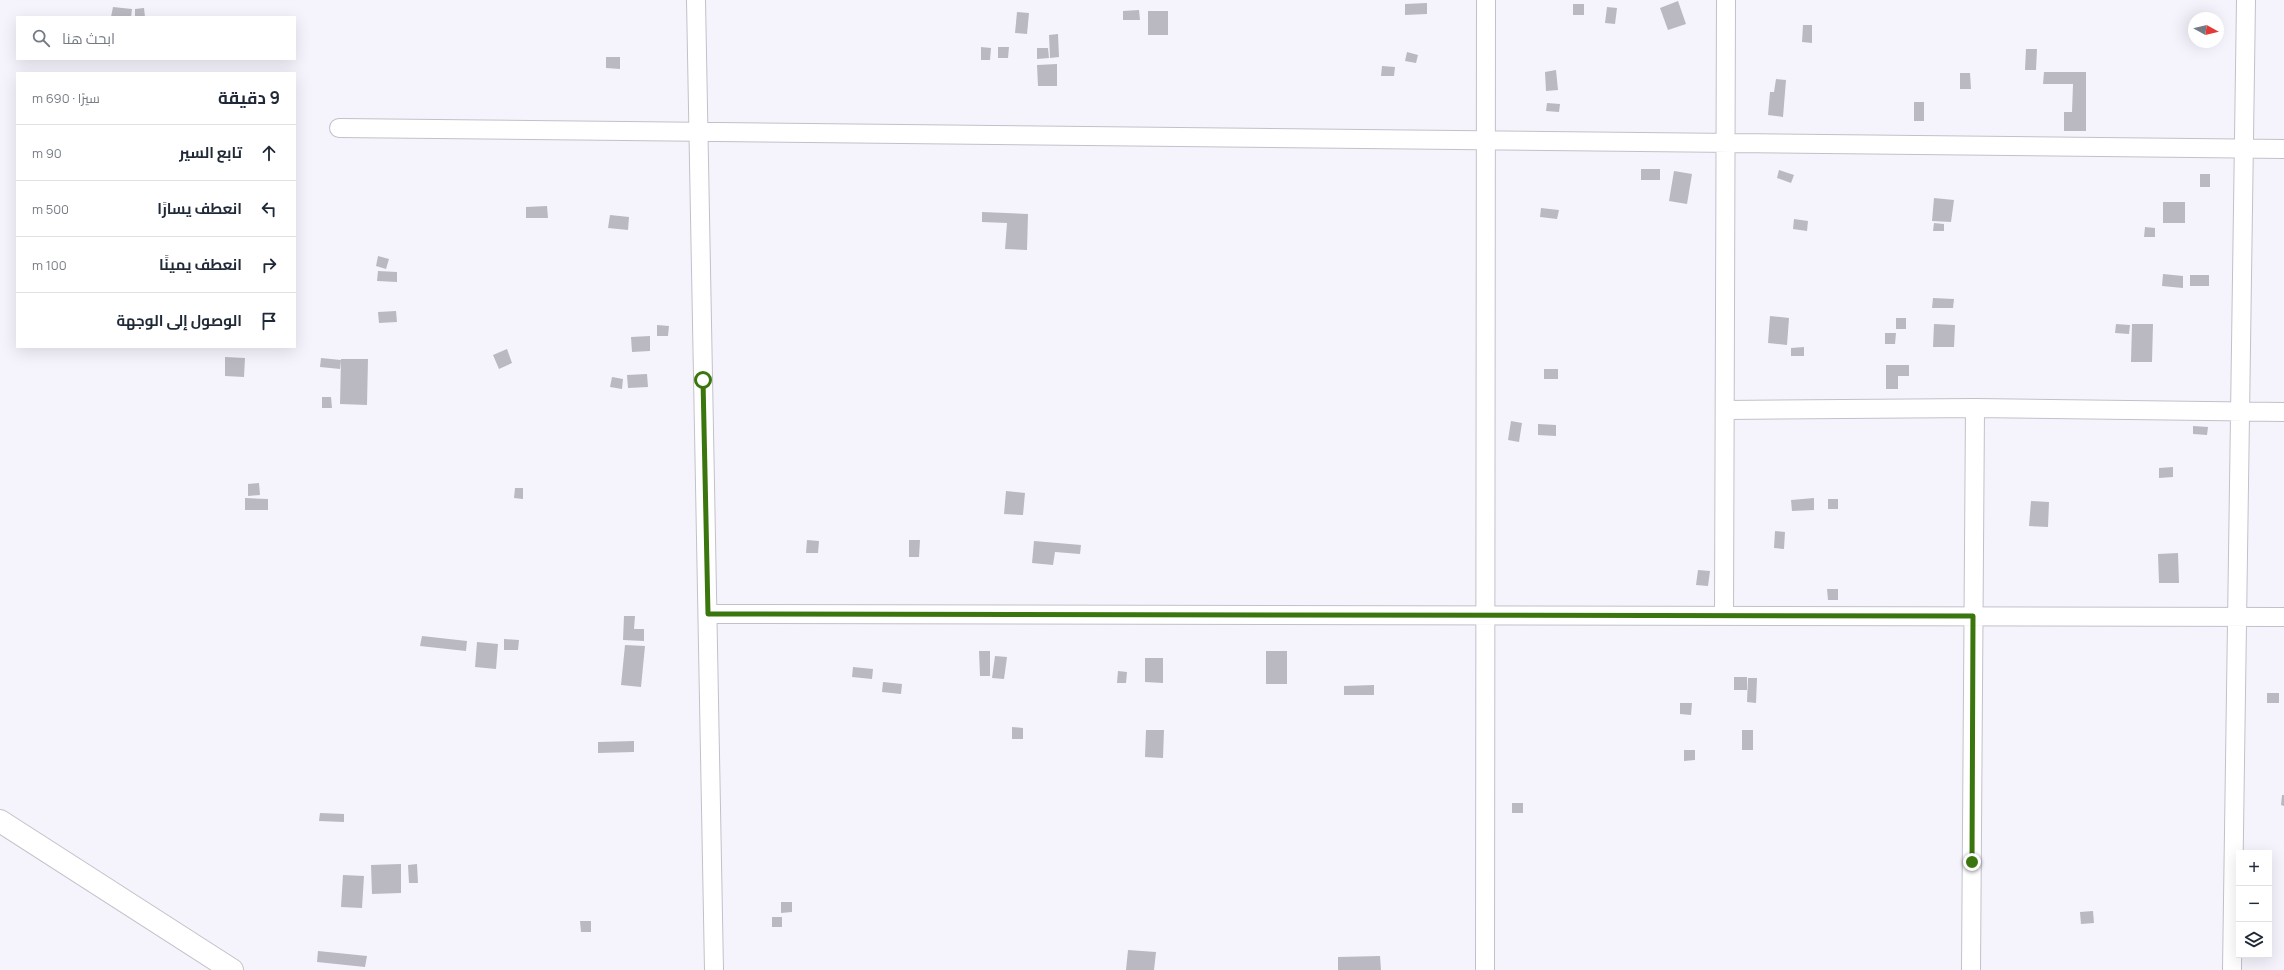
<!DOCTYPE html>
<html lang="ar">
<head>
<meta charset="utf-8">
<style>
	:root { --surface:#fff; --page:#f2f2f3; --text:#1f2937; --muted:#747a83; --line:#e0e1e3 }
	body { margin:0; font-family:Manrope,Cairo,sans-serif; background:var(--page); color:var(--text); direction:rtl }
	.controls { position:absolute; right:12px; bottom:12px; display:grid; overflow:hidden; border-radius:0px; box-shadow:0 4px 16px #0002 }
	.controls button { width:36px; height:36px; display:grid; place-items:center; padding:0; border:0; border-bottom:1px solid var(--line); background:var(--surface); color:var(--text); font:20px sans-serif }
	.compass { position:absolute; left:2188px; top:12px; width:36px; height:36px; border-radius:50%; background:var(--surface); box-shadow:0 4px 16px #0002; rotate:98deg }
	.stop { position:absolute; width:12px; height:12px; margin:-9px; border:3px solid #3a760d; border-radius:50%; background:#fff }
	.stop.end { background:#3a760d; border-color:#fff; box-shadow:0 1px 4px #0008 }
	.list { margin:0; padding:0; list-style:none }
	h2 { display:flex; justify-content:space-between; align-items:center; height:52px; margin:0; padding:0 16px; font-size:17px }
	h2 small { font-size:13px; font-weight:400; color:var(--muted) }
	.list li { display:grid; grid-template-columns:26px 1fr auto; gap:12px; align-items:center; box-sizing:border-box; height:56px; padding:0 16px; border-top:1px solid var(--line) }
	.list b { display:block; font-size:15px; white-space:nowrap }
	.list em { font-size:13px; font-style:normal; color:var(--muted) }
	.icon { flex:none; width:22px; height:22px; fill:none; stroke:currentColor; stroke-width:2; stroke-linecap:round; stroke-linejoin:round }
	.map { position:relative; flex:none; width:2284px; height:970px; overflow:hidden; direction:ltr }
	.search { position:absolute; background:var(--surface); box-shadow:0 4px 16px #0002; left:16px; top:16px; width:280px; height:44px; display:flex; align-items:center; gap:10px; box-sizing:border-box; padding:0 14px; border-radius:0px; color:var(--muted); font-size:15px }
	.panel { position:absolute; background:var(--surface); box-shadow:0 4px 16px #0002; left:16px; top:72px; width:280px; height:276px; border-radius:0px; direction:rtl }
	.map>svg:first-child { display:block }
</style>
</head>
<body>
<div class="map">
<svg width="2284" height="970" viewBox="0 0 2284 970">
	<rect width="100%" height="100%" fill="#f5f4fd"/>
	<path fill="#bab8c1" d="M1678,1L1686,24L1668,30L1660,8Z
		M1427,3V14L1405,15V4Z
		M1573,4H1584V15H1573Z
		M113,7L132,9L131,17H111Z
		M1607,7L1617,8L1615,24L1605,23Z
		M144,8L145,17H135V9Z
		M1139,10L1140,20H1123V11Z
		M1148,11H1168V35H1148Z
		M1017,12L1029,13L1027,34L1015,33Z
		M1803,25H1812V43L1802,42Z
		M1058,34L1059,57L1050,58L1049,35Z
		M981,47L991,48L990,60H981Z
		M998,47H1009L1008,58H998Z
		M1037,48H1048L1049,58L1037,59Z
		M2026,49H2037L2036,70H2025Z
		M1407,52L1418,55L1416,63L1405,61Z
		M606,57H620V69L606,68Z
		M1057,64V86H1038L1037,65Z
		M1382,66L1395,67L1394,76H1381Z
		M1556,70L1558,90L1546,91L1545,72Z
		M2044,72H2086V131H2064V112H2072L2073,84H2043Z
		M1960,73H1970L1971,89H1960Z
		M1776,79L1786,80L1783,117L1768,115L1770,92H1774Z
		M1914,102H1924V121H1914Z
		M1547,103L1560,104L1559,112L1546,111Z
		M1641,169H1660V180H1641Z
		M1779,170L1794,175L1791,183L1777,178Z
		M1674,171L1692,174L1687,204L1669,201Z
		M2200,174H2210V187H2200Z
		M1934,198L1954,200L1951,222L1932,221Z
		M2163,202H2185V223H2163Z
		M547,206L548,218H526V207Z
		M1541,208L1559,210L1557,219L1540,217Z
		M982,212L1028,214L1027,250L1005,249L1007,223L982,222Z
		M610,215L629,217L628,230L608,228Z
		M1794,219L1808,221L1807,231L1793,229Z
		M1934,223L1944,224V231H1933Z
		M2145,227L2155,228V237H2144Z
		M378,256L389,259L386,269L376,266Z
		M378,271L397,272V282L377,281Z
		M2163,274L2183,276V288L2162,286Z
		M2190,275H2209V286H2190Z
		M1933,298L1954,299L1953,308H1932Z
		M396,311L397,322L379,323L378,312Z
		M1770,316L1789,318L1787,345L1768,343Z
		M1896,318H1906V329H1896Z
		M1934,324L1955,325L1954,347H1933Z
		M2116,324L2130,325L2129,334L2115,333Z
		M2132,324H2153L2152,362H2131Z
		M657,325L669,326L668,336H657Z
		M1885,333H1896L1895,344H1885Z
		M650,336V351L632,352L631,337Z
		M1804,347V356H1791V348Z
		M507,349L512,363L499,369L493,355Z
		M225,357L245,358L244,377L225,376Z
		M321,358L341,360L340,369L320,367Z
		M341,359H368L367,405L340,404Z
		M1886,365H1909V376H1898V389H1886Z
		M1544,369H1558V379H1544Z
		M647,374L648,387L628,388L627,375Z
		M612,377L623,379L622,389L610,387Z
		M322,397H331L332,408H322Z
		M1511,421L1522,423L1519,442L1508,440Z
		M1538,424L1556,425V436L1538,435Z
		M2193,426L2208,427L2207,435L2193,434Z
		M2173,467V477L2159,478V468Z
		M259,483L260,495L248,496V484Z
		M515,488H523V499L514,498Z
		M1006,491L1025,493L1023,515L1004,514Z
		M245,498L268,499V510H245Z
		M1814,498V510L1792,511L1791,500Z
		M1828,499H1838V509H1828Z
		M2031,501L2049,502L2048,527L2029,526Z
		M1775,531L1785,532L1784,549L1774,548Z
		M807,540L819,541L818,553H806Z
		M909,540H920L919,557H909Z
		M1034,541L1081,545L1080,554L1055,552L1053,565L1032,563Z
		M2178,553L2179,583H2159L2158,554Z
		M1698,570L1710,571L1708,586L1696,585Z
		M1827,589H1838V600H1828Z
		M624,616H635L634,629H644V641L623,640Z
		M422,636L467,641L466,651L420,646Z
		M504,639L519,640L518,650H504Z
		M477,642L498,644L496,669L475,667Z
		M625,645L645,646L641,687L621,685Z
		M979,651H990V676H980Z
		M1266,651H1287V684H1266Z
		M995,656L1007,657L1004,679L992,678Z
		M1145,658H1163V683L1145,682Z
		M853,667L873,669L872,679L852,677Z
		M1118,671L1127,672L1126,683H1117Z
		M1734,677H1747V690H1734Z
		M1748,678H1757L1756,703L1747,702Z
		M883,682L902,684L901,694L882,692Z
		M1374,685V695H1344V686Z
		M2267,693H2279V703H2267Z
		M1680,703H1692L1691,715L1680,714Z
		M1012,727L1023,728V739H1012Z
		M1146,730H1164L1163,758L1145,757Z
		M1742,730H1753V750H1742Z
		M634,741V752L598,753V742Z
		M1684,750H1695V760L1684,761Z
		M2282,795H2284V806L2281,805Z
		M1512,803H1523V813H1512Z
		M320,813L344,814V822L319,821Z
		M401,864V893L372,894L371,865Z
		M417,864L418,883H409L408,865Z
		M343,875L364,876L362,908L341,907Z
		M781,902H792V912L781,913Z
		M2093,911L2094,923L2081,924L2080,912Z
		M772,917H782V927H772Z
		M580,921H591V932H581Z
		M1128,950L1156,952L1154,970H1126Z
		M318,951L367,956L365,967L317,962Z
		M1380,956L1381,970H1338V957Z"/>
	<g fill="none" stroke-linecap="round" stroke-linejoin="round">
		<defs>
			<path id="minor" d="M696,0L714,970
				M339,128L2284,149
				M1725,410L1975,408L2284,412
				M708,614L2284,617
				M1724,616L1726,0
				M1485,970L1486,0
				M1971,970L1975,408
				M2232,970L2246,0"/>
			<path id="primary" d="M0,821L232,970"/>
		</defs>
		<use href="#minor" stroke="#c2c1c9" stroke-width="20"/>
		<use href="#primary" stroke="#c2c1c9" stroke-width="24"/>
		<use href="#minor" stroke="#fff" stroke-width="18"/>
		<use href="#primary" stroke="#fff" stroke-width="22"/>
	</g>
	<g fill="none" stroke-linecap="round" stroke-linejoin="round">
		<path stroke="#3a760d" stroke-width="5" d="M703,380L708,614L1973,616L1972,862"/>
	</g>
</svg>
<div class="controls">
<button>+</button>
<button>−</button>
<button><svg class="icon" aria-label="layers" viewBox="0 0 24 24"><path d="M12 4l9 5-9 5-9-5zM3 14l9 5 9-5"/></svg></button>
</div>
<svg class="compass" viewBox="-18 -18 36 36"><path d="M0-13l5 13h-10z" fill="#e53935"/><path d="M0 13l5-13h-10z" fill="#747a83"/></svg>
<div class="stop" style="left:703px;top:380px"></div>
<div class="stop end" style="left:1972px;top:862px"></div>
<div class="search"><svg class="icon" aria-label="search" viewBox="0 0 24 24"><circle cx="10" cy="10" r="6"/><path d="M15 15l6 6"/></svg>ابحث هنا</div>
<section class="panel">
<h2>9 دقيقة<small>سيرًا · 690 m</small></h2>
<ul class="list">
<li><svg class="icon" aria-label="ahead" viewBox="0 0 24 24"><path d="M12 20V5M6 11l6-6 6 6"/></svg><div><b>تابع السير</b></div><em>90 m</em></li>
<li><svg class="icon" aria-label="left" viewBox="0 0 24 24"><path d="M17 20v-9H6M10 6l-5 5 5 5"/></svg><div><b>انعطف يسارًا</b></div><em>500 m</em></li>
<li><svg class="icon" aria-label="right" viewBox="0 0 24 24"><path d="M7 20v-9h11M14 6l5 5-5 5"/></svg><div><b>انعطف يمينًا</b></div><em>100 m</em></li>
<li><svg class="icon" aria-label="arrive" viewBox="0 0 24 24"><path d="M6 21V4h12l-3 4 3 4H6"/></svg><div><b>الوصول إلى الوجهة</b></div></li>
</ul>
</section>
</div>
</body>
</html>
